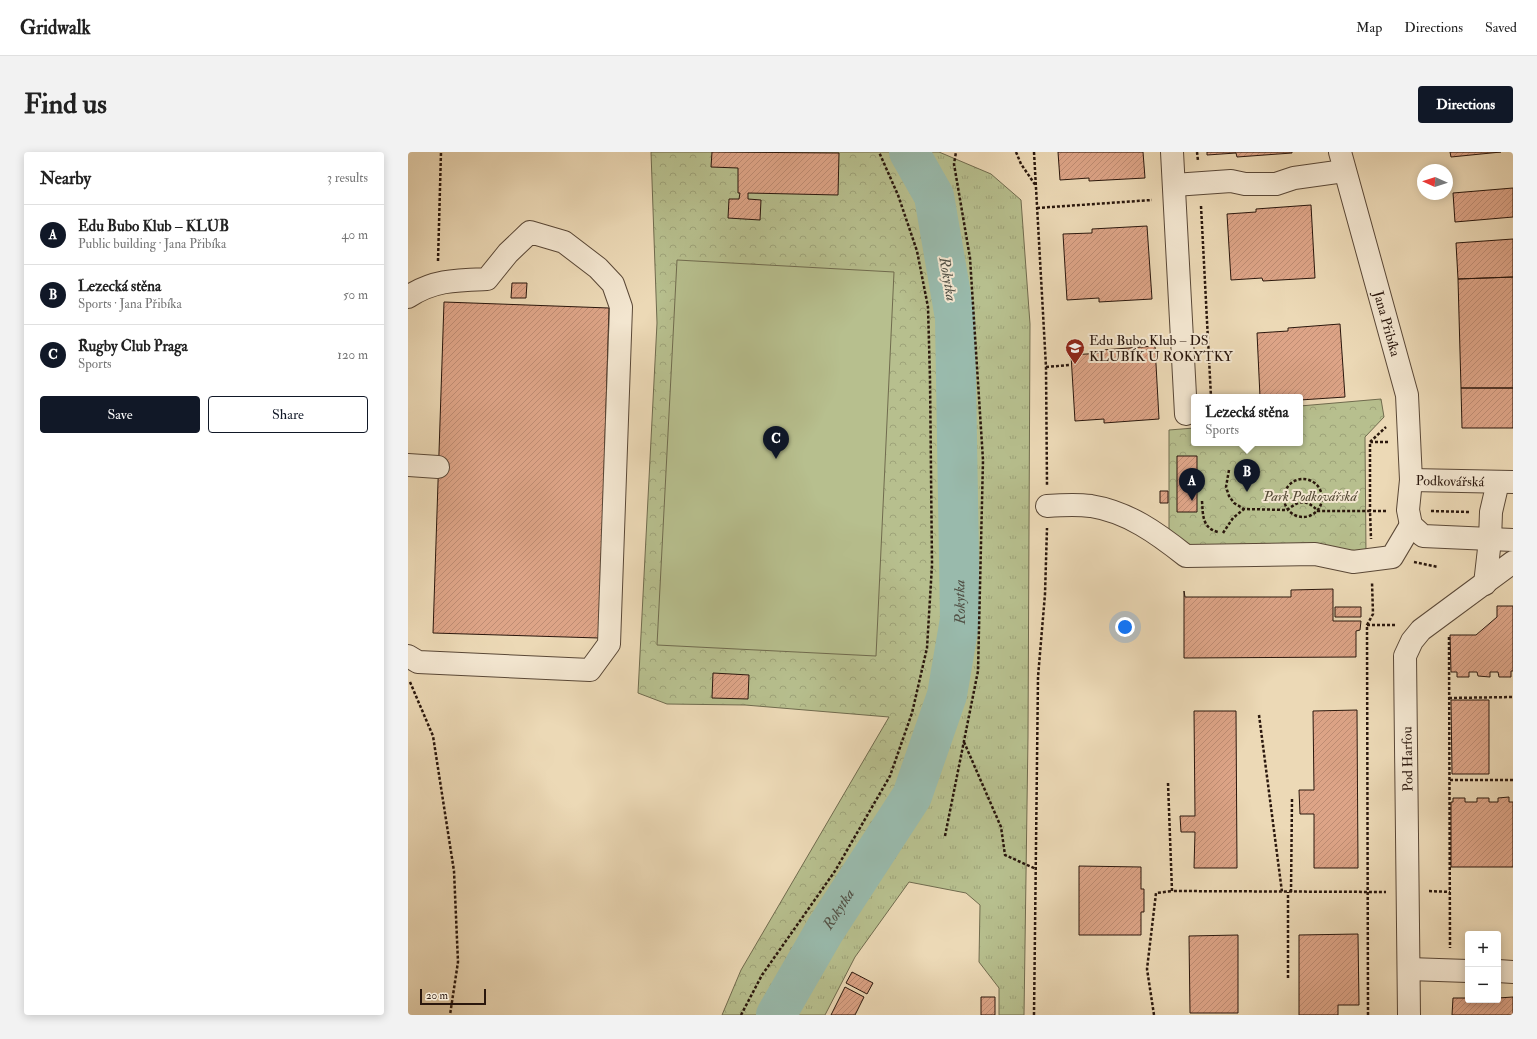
<!DOCTYPE html>
<html lang="en">
<head>
<meta charset="utf-8">
<style>
	:root { --surface:#fff; --page:#f2f2f2; --text:#222; --muted:#767676; --line:#e0e0e0; --accent:#111827 }
	body { margin:0; font-family:"IM FELL Double Pica",serif; background:var(--page); color:var(--text) }
	.controls { position:absolute; right:12px; bottom:12px; display:grid; overflow:hidden; border-radius:4px; box-shadow:0 2px 10px #0003 }
	.controls button { width:36px; height:36px; display:grid; place-items:center; padding:0; border:0; border-bottom:1px solid var(--line); background:var(--surface); color:var(--text); font:20px sans-serif }
	.compass { position:absolute; left:1009px; top:12px; width:36px; height:36px; border-radius:50%; background:var(--surface); box-shadow:0 2px 10px #0003; rotate:273deg }
	.scale { position:absolute; left:12px; bottom:10px; width:66px; box-sizing:border-box; padding-left:4px; border:2px solid #2a170d; border-top:0; font-size:11px; line-height:14px; white-space:nowrap; color:#2a170d; -webkit-text-stroke:3px #f3e6d0; paint-order:stroke }
	.you { position:absolute; left:717px; top:475px; width:14px; height:14px; margin:-10px; border:3px solid #fff; border-radius:50%; background:#1a73e8; box-shadow:0 0 0 6px #1a73e833 }
	.badge { display:grid; place-items:center; width:26px; height:26px; border-radius:50%; background:var(--accent); color:#fff; font-size:13px; font-weight:700 }
	.pin { position:absolute; translate:-50% -33px; filter:drop-shadow(0 1px 2px #0008) }
	.pin::after { content:''; position:absolute; top:21px; width:14px; height:12px; background:inherit; clip-path:polygon(0 0,100% 0,50% 100%) }
	.popup { position:absolute; left:783px; top:242px; width:112px; height:52px; box-sizing:border-box; display:grid; place-content:center; border-radius:4px; background:var(--surface); filter:drop-shadow(0 1px 3px #0005); font-size:13px; white-space:nowrap; color:var(--muted) }
	.popup b { font-size:15px; color:var(--text) }
	.popup::after { content:''; position:absolute; left:50%; top:100%; margin-left:-8px; border:8px solid transparent; border-top-color:var(--surface) }
	.list { margin:0; padding:0; list-style:none }
	h2 { display:flex; justify-content:space-between; align-items:center; height:52px; margin:0; padding:0 16px; font-size:17px }
	h2 small { font-size:13px; font-weight:400; color:var(--muted) }
	.list li { display:grid; grid-template-columns:26px 1fr auto; gap:12px; align-items:center; box-sizing:border-box; height:60px; padding:0 16px; border-top:1px solid var(--line) }
	.list b { display:block; font-size:15px; white-space:nowrap }
	.list p { margin:0; font-size:13px; white-space:nowrap; color:var(--muted) }
	.list em { font-size:13px; font-style:normal; color:var(--muted) }
	.actions { display:flex; gap:8px; padding:12px 16px }
	.actions a { flex:1; padding:9px 0; border:1px solid var(--accent); border-radius:4px; text-align:center; font-size:14px; color:var(--accent) }
	.actions .main { background:var(--accent); color:#fff }
	.map { position:relative; flex:none; width:1105px; height:863px; overflow:hidden; border-radius:4px }
	header { display:flex; align-items:center; gap:24px; box-sizing:border-box; height:56px; padding:0 20px; background:var(--surface); border-bottom:1px solid var(--line) }
	header strong { font-size:19px }
	nav { display:flex; gap:22px; margin-inline-start:auto; font-size:14px }
	.intro { display:flex; align-items:center; justify-content:space-between; box-sizing:border-box; height:96px; padding:0 24px }
	h1 { margin:0; font-size:28px }
	.button { padding:10px 18px; border-radius:4px; background:var(--accent); color:#fff; font-size:14px; font-weight:700 }
	main { display:flex; gap:24px; padding:0 24px }
	aside { flex:1; background:var(--surface); border-radius:4px; box-shadow:0 2px 10px #0003 }
	.map>svg:first-child { display:block }
</style>
</head>
<body>
<header>
<strong>Gridwalk</strong>
<nav><a>Map</a><a>Directions</a><a>Saved</a></nav>
</header>
<div class="intro"><h1>Find us</h1><a class="button">Directions</a></div>
<main>
<aside>
<h2>Nearby<small>3 results</small></h2>
<ul class="list">
<li><span class="badge">A</span><div><b>Edu Bubo Klub – KLUB</b><p>Public building · Jana Přibíka</p></div><em>40 m</em></li>
<li><span class="badge">B</span><div><b>Lezecká stěna</b><p>Sports · Jana Přibíka</p></div><em>50 m</em></li>
<li><span class="badge">C</span><div><b>Rugby Club Praga</b><p>Sports</p></div><em>120 m</em></li>
</ul>
<div class="actions"><a class="main">Save</a><a>Share</a></div>
</aside>
<div class="map">
<svg width="1105" height="863" viewBox="0 0 1105 863">
	<defs>
		<pattern id="grass-tufts" width="24" height="20" patternUnits="userSpaceOnUse"><rect width="24" height="20" fill="#b7bf8e"/><path d="M3 7l-1-3M5 7V3M7 7l1-3M15 17l-1-3M17 17v-4M19 17l1-3" fill="none" stroke="#9ea379"/></pattern>
		<pattern id="forest-crowns" width="20" height="18" patternUnits="userSpaceOnUse"><rect width="20" height="18" fill="#b7bf8e"/><path d="M2 6a3 3 0 1 1 6 0M12 15a3 3 0 1 1 6 0" fill="none" stroke="#9ea379"/></pattern>
		<pattern id="building-hatch" width="6" height="6" patternUnits="userSpaceOnUse"><rect width="6" height="6" fill="#dda487"/><path d="M-1 1l2-2M0 6l6-6M5 7l2-2" fill="none" stroke="#be8c73"/></pattern>
	</defs>
	<rect width="100%" height="100%" fill="#ecd9b6"/>
	<filter id="stains"><feTurbulence type="fractalNoise" baseFrequency=".005" numOctaves="4"/><feColorMatrix values="0 0 0 0 .2 0 0 0 0 .09 0 0 0 0 .02 0 0 0 .5 -.17"/></filter>
	<radialGradient id="worn" r=".72"><stop offset=".6" stop-color="#630" stop-opacity="0"/><stop offset="1" stop-color="#630" stop-opacity=".3"/></radialGradient>
	<path fill="url(#grass-tufts)" stroke="#706b4e" d="M520,0H531L583,22L613,48L622,172L620,585L616,863H591V836L571,810L572,753L558,741L501,730L447,805L417,863H380L565,447L555,150L542,40Z"/>
	<path fill="url(#forest-crowns)" stroke="#706b4e" d="M243,0H519L542,40L555,150L565,447L556,513L530,595L500,673L390,840L380,863H314L333,818L481,565L337,553L259,552L230,541L249,171Z
		M973,247L976,265L957,285L958,402L761,397V278L786,276V291H892V254Z"/>
	<path fill="#b7bf8e" stroke="#706b4e" d="M269,108L486,120L468,504L249,493Z"/>
	<g fill="none" stroke-linecap="round" stroke-linejoin="round">
		<path stroke="#99baac" stroke-width="40" id="s1" d="M368,863L417,778L504,644L539,543L552,467L547,166L526,44L501,0"/>
	</g>
	<path fill="url(#building-hatch)" stroke="#2a170d" d="M304,0L431,1L430,43L340,41V47L353,48L352,68L320,66L321,47H331L332,41H330V16L303,15Z
		M650,0H735L737,26L681,29V26L652,28Z
		M799,0H884V1L829,5L828,1L799,3Z
		M1042,0H1093L1043,5Z
		M1105,36V65L1047,70L1045,41Z
		M903,53L907,126L855,129L854,126L823,128L819,62L848,60V57Z
		M739,74L744,147L691,150V146L659,148L655,82L684,81V77Z
		M1105,87V125L1050,127L1048,91Z
		M1105,125V236H1053L1050,127Z
		M104,131H119L118,146H103Z
		M36,150L201,156L191,486L25,481Z
		M932,172L937,245L892,248V245H852L849,181L880,179V176Z
		M747,194L751,267L696,271V267L667,269L663,203L694,201V198Z
		M1053,236H1105V276H1054Z
		M769,304H789V360H769Z
		M752,339H760V351H752Z
		M925,437V469H953L952,478L948,479V505L776,506V439L777,445H883V438Z
		M1089,454H1105V519H1103V525H1091L1090,520H1082V525L1070,524L1069,520H1061V525H1049V520H1043L1042,483H1068L1089,465Z
		M927,455H953V465H927Z
		M305,521L341,523L340,547L304,546Z
		M1043,548H1081V622H1044Z
		M949,558L950,716H906V662H892L891,638H906L905,559Z
		M786,559H828L829,716H786L787,680H773L772,664H787Z
		M1101,645V650H1105V715H1043V650H1045V646H1057V650H1069V646H1081V650H1090V646Z
		M671,714L733,715V737H736V760H733V783H671Z
		M950,782L951,853H930V863H891V783Z
		M830,783V861H782L781,784Z
		M444,820L465,831L459,842L438,831Z
		M437,835L456,845L447,863H423Z
		M573,845H587V863H573Z
		M1105,845V863H1044L1045,846H1060V848H1090V846Z"/>
	<g fill="none" stroke-linecap="round" stroke-linejoin="round">
		<defs>
			<g id="minor">
				<path d="M764,0L778,262"/>
				<path id="s2" d="M932,0L999,243L1003,328L1000,358L1003,373L1015,384L1105,388"/>
				<path d="M766,33L823,29L837,32H868L886,26L936,19"/>
				<path d="M0,145C25,128 49,128 79,127L100,101L122,80L156,90L190,116L205,132L213,155L201,492L182,518L10,510L0,504"/>
				<path d="M0,313L30,315"/>
				<path id="s3" d="M1003,328L1104,330"/>
				<path d="M639,354C653,353 668,352 683,354C720,360 749,381 778,404L907,402L945,410L984,405L1003,373"/>
				<path d="M1077,432L1082,388L1083,360L1090,330"/>
				<path d="M1001,817L1060,819"/>
				<path d="M1090,819L1105,820"/>
				<path d="M1001,863L997,504L1004,489L1013,478L1105,410"/>
			</g>
		</defs>
		<use href="#minor" stroke="#5a4837" stroke-width="24"/>
		<path stroke="#2a170d" stroke-width="2.5" stroke-dasharray="3 2" stroke-linecap="butt" d="M608,0L613,12L628,34
			M626,0L638,215L639,333
			M789,0L790,9
			M793,54L803,245
			M629,56L744,48
			M30,109L33,0
			M638,215L661,213
			M962,290H980
			M821,318L818,335L821,344L826,351L836,357L879,358C892,348 898,347 910,359H962L963,387
			M876 346a19 19 0 1 1 38 0a19 19 0 1 1-38 0Z
			M794,349C795,363 794,376 810,380
			M978,359H962V290L978,275
			M1023,359L1062,360
			M815,381L825,366L836,357
			M1006,410L1030,415
			M959,473H989
			M1041,485L1042,796
			M2,530L25,584L46,719L50,810L42,863
			M1041,546L1105,545
			M851,563L874,740
			M556,590L593,675L597,703L628,717
			M1042,628H1105
			M760,631L764,739L978,740
			M537,684L570,519L575,308L562,106L546,12L548,0
			M1021,739L1042,740
			M883,740L884,646
			M880,826V740
			M333,863L354,823L427,719L482,624L504,561L519,496L524,413L522,227L520,155L509,99L490,43L471,0
			M626,863L630,525L637,442L639,376
			M746,863L739,817L748,741L764,739
			M960,863L959,473L965,462L964,430"/>
		<use href="#minor" stroke="#f3e6d0" stroke-width="22"/>
	</g>
	<defs>
		<symbol id="school-pin" viewBox="-11 -11 22 30"><path d="M0 17L-7.5 6A9.5 9.5 0 1 1 7.5 6Z" fill="#8f2418" stroke="#f3e6d0"/><path d="M0-5L7-2L0 1L-7-2ZM-4 1L0 2.5L4 1V4Q0 6-4 4Z" fill="#fff"/></symbol>
	</defs>
	<g fill-rule="evenodd">
		<use href="#school-pin" x="656" y="185" width="22" height="30"/>
	</g>
	<g text-anchor="middle" stroke-width="4" stroke-linejoin="round" paint-order="stroke">
		<g font-size="14" fill="#2a170d" stroke="#f3e6d0">
			<text dy="5" stroke="none"><textPath href="#s2" startOffset="178">Jana Přibíka</textPath></text>
			<text dy="5" stroke="none"><textPath href="#s3" startOffset="39">Podkovářská</textPath></text>
			<text transform="translate(999 607) rotate(-91)" y="5">Pod Harfou</text>
		</g>
		<g font-size="14" fill="#2a170d" stroke="#f3e6d0" text-anchor="start">
			<text x="681" y="193">Edu Bubo Klub – DS<tspan x="681" dy="16">KLUBÍK U ROKYTKY</tspan></text>
		</g>
		<g font-size="14" font-style="italic" fill="#544934" stroke="#f3e6d0">
			<text x="902" y="349">Park Podkovářská</text>
		</g>
		<g font-size="15" font-style="italic" fill="#515045" stroke="#f3e6d0">
			<text transform="translate(540 127) rotate(80)" y="5">Rokytka</text>
			<text dy="5" stroke="none"><textPath href="#s1" startOffset="459">Rokytka</textPath></text>
			<text dy="5" stroke="none"><textPath href="#s1" startOffset="123">Rokytka</textPath></text>
		</g>
	</g>
	<rect width="100%" height="100%" filter="url(#stains)"/>
	<rect width="100%" height="100%" fill="url(#worn)"/>
</svg>
<div class="controls">
<button>+</button>
<button>−</button>
</div>
<svg class="compass" viewBox="-18 -18 36 36"><path d="M0-13l5 13h-10z" fill="#e53935"/><path d="M0 13l5-13h-10z" fill="#767676"/></svg>
<div class="scale">20 m</div>
<div class="you"></div>
<div class="pin badge" style="left:784px;top:349px">A</div>
<div class="pin badge" style="left:839px;top:340px">B</div>
<div class="popup"><b>Lezecká stěna</b>Sports</div>
<div class="pin badge" style="left:368px;top:307px">C</div>
</div>
</main>
</body>
</html>
